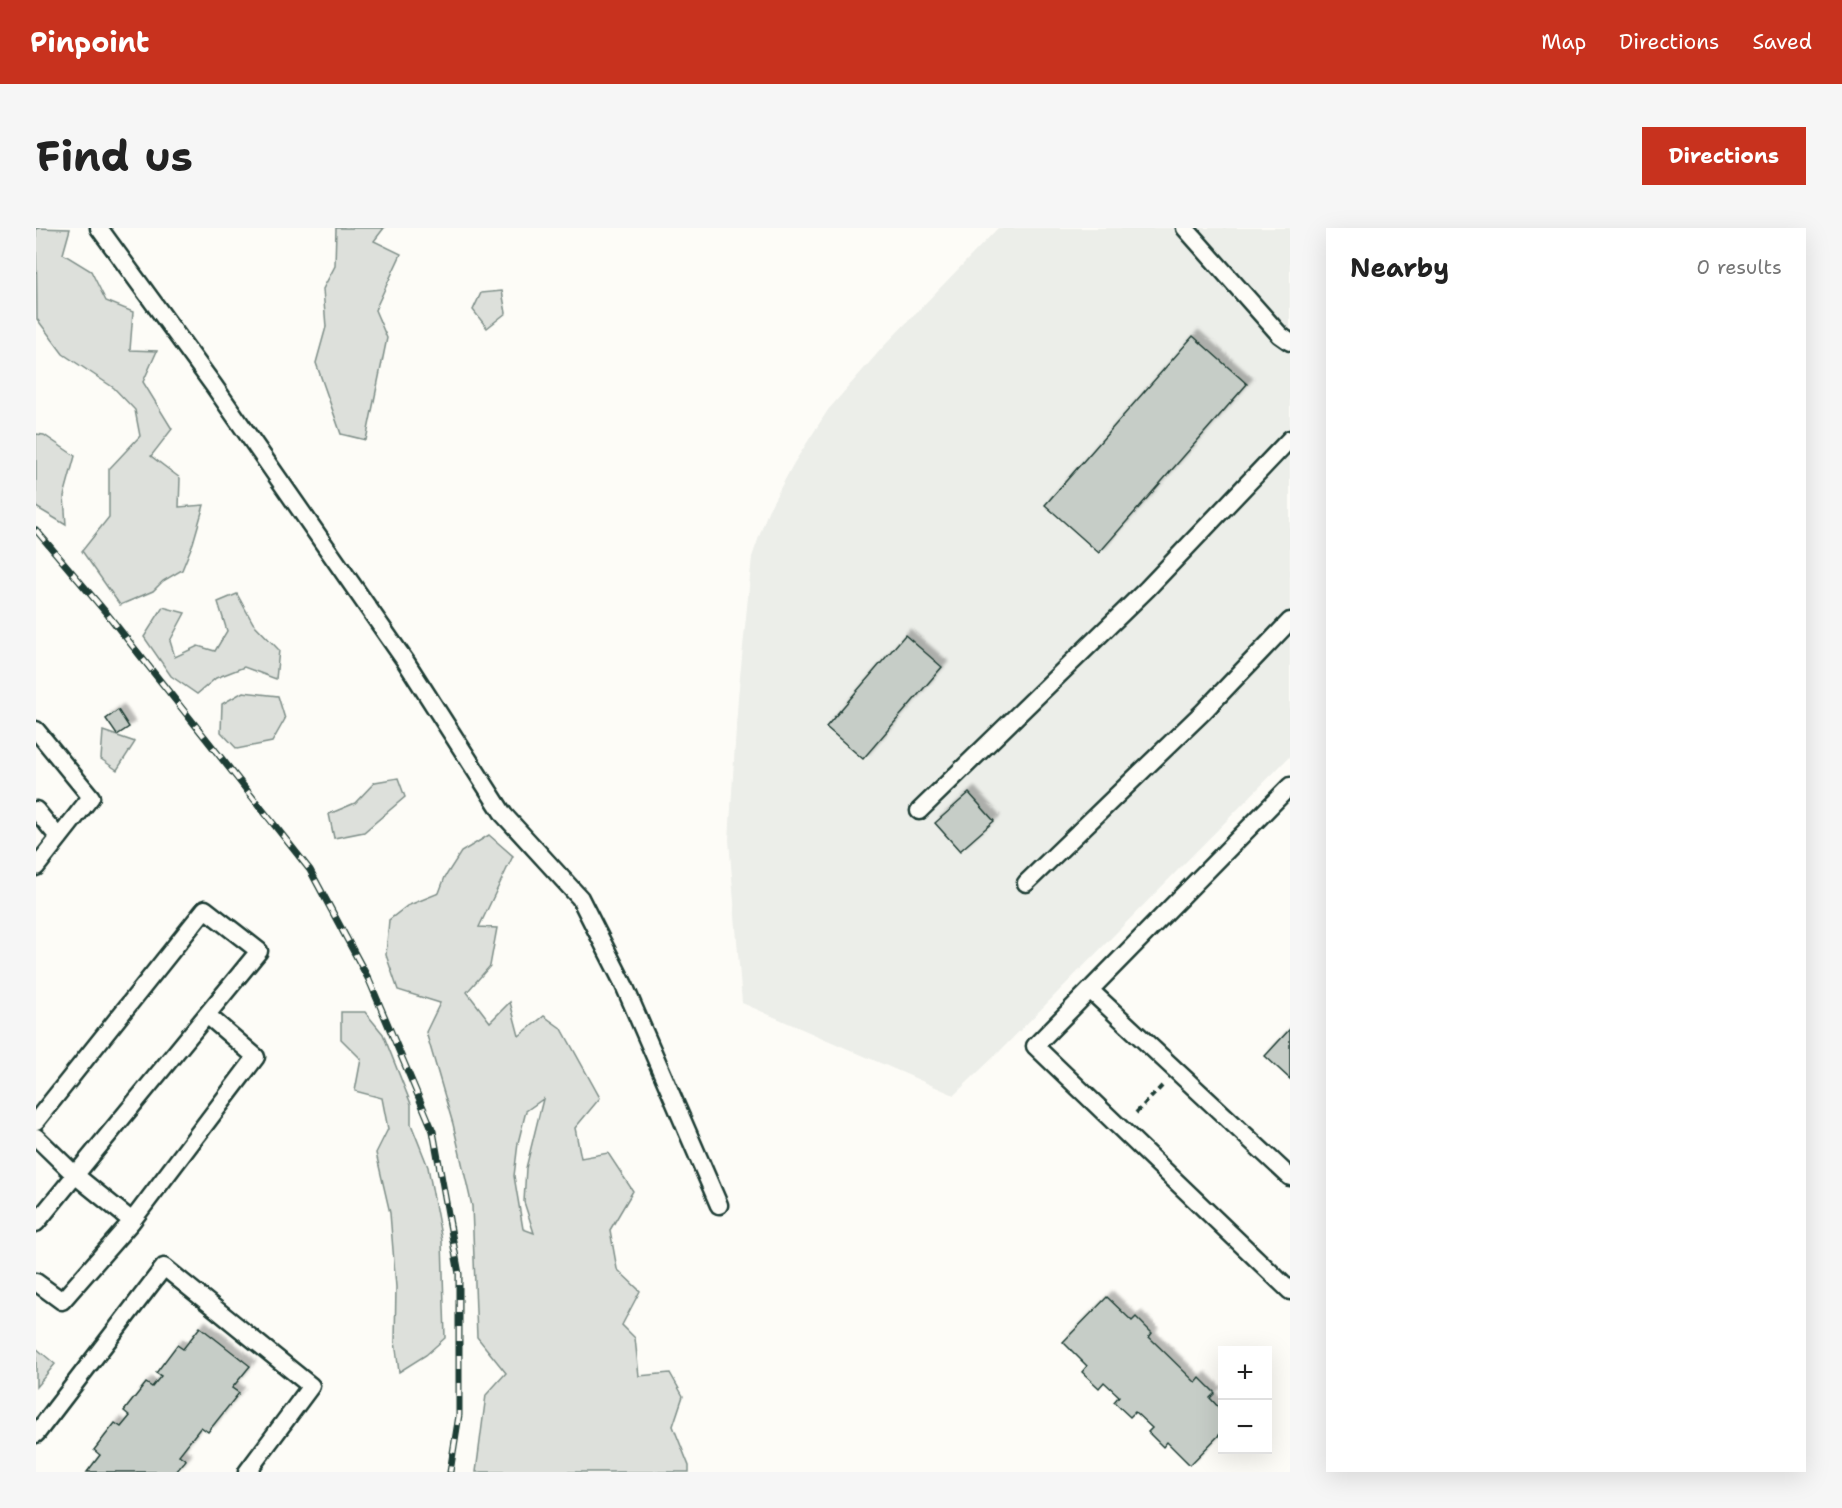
<!DOCTYPE html>
<html lang="en">
<head>
<meta charset="utf-8">
<style>
	:root { --surface:#fff; --page:#f6f6f6; --text:#222; --muted:#767676; --line:#e0e0e0; --accent:#c8321e }
	body { margin:0; font-family:"Shantell Sans",sans-serif; background:var(--page); color:var(--text) }
	.controls { position:absolute; right:18px; bottom:18px; display:grid; overflow:hidden; border-radius:0px; box-shadow:0 6px 24px #0002 }
	.controls button { width:54px; height:54px; display:grid; place-items:center; padding:0; border:0; border-bottom:2px solid var(--line); background:var(--surface); color:var(--text); font:30px sans-serif }
	.list { margin:0; padding:0; list-style:none }
	h2 { display:flex; justify-content:space-between; align-items:center; height:78px; margin:0; padding:0 24px; font-size:26px }
	h2 small { font-size:20px; font-weight:400; color:var(--muted) }
	.map { position:relative; flex:none; width:1254px; height:1244px; overflow:hidden; border-radius:0px }
	header { display:flex; align-items:center; gap:36px; box-sizing:border-box; height:84px; padding:0 30px; background:var(--accent); color:#fff }
	header strong { font-size:28px }
	nav { display:flex; gap:33px; margin-inline-start:auto; font-size:21px }
	.intro { display:flex; align-items:center; justify-content:space-between; box-sizing:border-box; height:144px; padding:0 36px }
	h1 { margin:0; font-size:42px }
	.button { padding:15px 27px; border-radius:0px; background:var(--accent); color:#fff; font-size:21px; font-weight:700 }
	main { display:flex; gap:36px; padding:0 36px }
	aside { flex:1; background:var(--surface); border-radius:0px; box-shadow:0 6px 24px #0002 }
	.map>svg:first-child { display:block }
</style>
</head>
<body>
<header>
<strong>Pinpoint</strong>
<nav><a>Map</a><a>Directions</a><a>Saved</a></nav>
</header>
<div class="intro"><h1>Find us</h1><a class="button">Directions</a></div>
<main>
<div class="map">
<svg width="1254" height="1244" viewBox="0 0 1254 1244">
	<defs>
		<filter id="shadow"><feDropShadow dx="5.5" dy="-5.5" stdDeviation="1.5" flood-color="#0004"/></filter>
	</defs>
	<rect width="100%" height="100%" fill="#fdfcf7"/>
	<filter id="ink" filterUnits="userSpaceOnUse"><feTurbulence type="fractalNoise" baseFrequency=".0167" numOctaves="2"/><feDisplacementMap in="SourceGraphic" scale="12" xChannelSelector="R" yChannelSelector="G"/><feConvolveMatrix kernelMatrix="1 2 1 2 8 2 1 2 1" color-interpolation-filters="sRGB"/></filter>
	<g filter="url(#ink)">
		<path fill="#eceee9" d="M962,0H1254V528L963,824L918,867L706,775L693,612L702,469L716,329L732,283L758,235L792,182L847,119Z"/>
		<path fill="#dde0db" stroke="#7e8e88" stroke-width="1.5" fill-rule="evenodd" d="M0,0L34,1L27,26L55,43L70,73L97,84L94,122L121,123L107,154L136,201L115,228L144,250L143,279L168,277L157,315L146,342L127,353L117,363L84,377L46,323L73,289V241L104,208L99,182L78,160L27,126L1,91Z
			M300,0H348L338,13L365,26L339,82L351,110L330,212L305,206L280,135L290,99L287,61L299,38Z
			M466,63L470,85L451,100L437,82L445,65Z
			M0,206L8,207L39,228L28,268L30,297L0,279Z
			M201,366L217,395L243,422L240,451L208,439L180,450L161,466L135,448L108,409L127,379L149,385L134,413L139,429L162,418L179,423L191,403L182,374Z
			M207,464L242,468L249,491L236,514L201,521L185,504L186,476Z
			M67,503L99,514L81,542L65,531Z
			M362,550L369,569L328,604L298,610L293,586L319,575L339,554Z
			M453,607L477,628L443,699L461,700L454,738L431,764L454,794L474,774L483,808L508,788L526,801L564,870L539,900L545,930L572,925L597,963L574,1002L581,1041L604,1063L586,1097L599,1110L603,1148L634,1145L647,1168L637,1198L653,1238V1244H440L450,1167L470,1145L441,1109L436,978L417,896L390,804L404,775L362,762L350,727L353,692L371,678L403,665L409,649L425,624ZM507,871L490,940L488,974L498,1005L487,1001L478,948L482,915L490,883Z
			M305,784H329L347,806L375,876V896L392,939L406,1013L409,1110L390,1127L363,1144L359,1113L360,1059L354,985L340,925L352,901L346,870L319,863L325,831L305,811Z
			M0,1120L19,1136L0,1159Z"/>
		<path fill="#c6cdc7" stroke="#1f3d34" stroke-width="1.5" filter="url(#shadow)" d="M1157,108L1211,156L1063,325L1009,277Z
			M869,407L906,439L827,531L790,499Z
			M82,482L93,499L81,507L70,491Z
			M933,565L958,593L924,623L899,595Z
			M1254,801V851L1229,828Z
			M1071,1069L1096,1093L1100,1089L1116,1105L1113,1109L1160,1155L1164,1150L1179,1165L1174,1170L1186,1183V1204L1154,1237L1131,1214L1127,1219L1112,1204L1116,1200L1099,1184L1094,1189L1078,1174L1083,1168L1068,1154L1063,1160L1046,1144L1051,1138L1027,1114Z
			M164,1099L214,1138L196,1160L203,1165L172,1204L165,1199L143,1227L150,1232L140,1244H51L64,1227L58,1222L79,1195L85,1199L94,1188L88,1183L110,1155L116,1159L125,1148L120,1145L141,1117L147,1121Z"/>
		<g fill="none" stroke-linecap="round" stroke-linejoin="round">
			<defs>
				<path id="service" d="M63,0L178,158L370,434L468,587L544,670L588,757L683,977
					M1149,0L1244,107L1254,114
					M0,502L55,569L0,639
					M1254,558L999,818L1254,1063
					M0,582L23,610
					M883,583L1111,361L1254,211
					M990,655L1167,484L1254,393
					M1054,762L1254,949
					M0,893L169,681L223,723L0,995
					M0,909L39,947L96,993
					M0,1054L26,1073L96,993L220,829L171,787
					M0,1206L128,1039L275,1158L211,1244"/>
			</defs>
			<use href="#service" stroke="#1f3d34" stroke-width="21"/>
			<path stroke="#1f3d34" stroke-width="4" stroke-dasharray="6 4.5" stroke-linecap="butt" d="M1100,885L1126,858"/>
			<use href="#service" stroke="#fdfcf7" stroke-width="16"/>
			<defs>
				<path id="rail" d="M0,302L72,387L274,642L333,752L397,903L423,1046V1187L414,1244"/>
			</defs>
			<use href="#rail" stroke="#1f3d34" stroke-width="7"/>
			<use href="#rail" stroke="#fdfcf7" stroke-width="4.5" stroke-dasharray="14" stroke-linecap="butt"/>
		</g>
	</g>
</svg>
<div class="controls">
<button>+</button>
<button>−</button>
</div>
</div>
<aside>
<h2>Nearby<small>0 results</small></h2>
<ul class="list">
</ul>
</aside>
</main>
</body>
</html>
